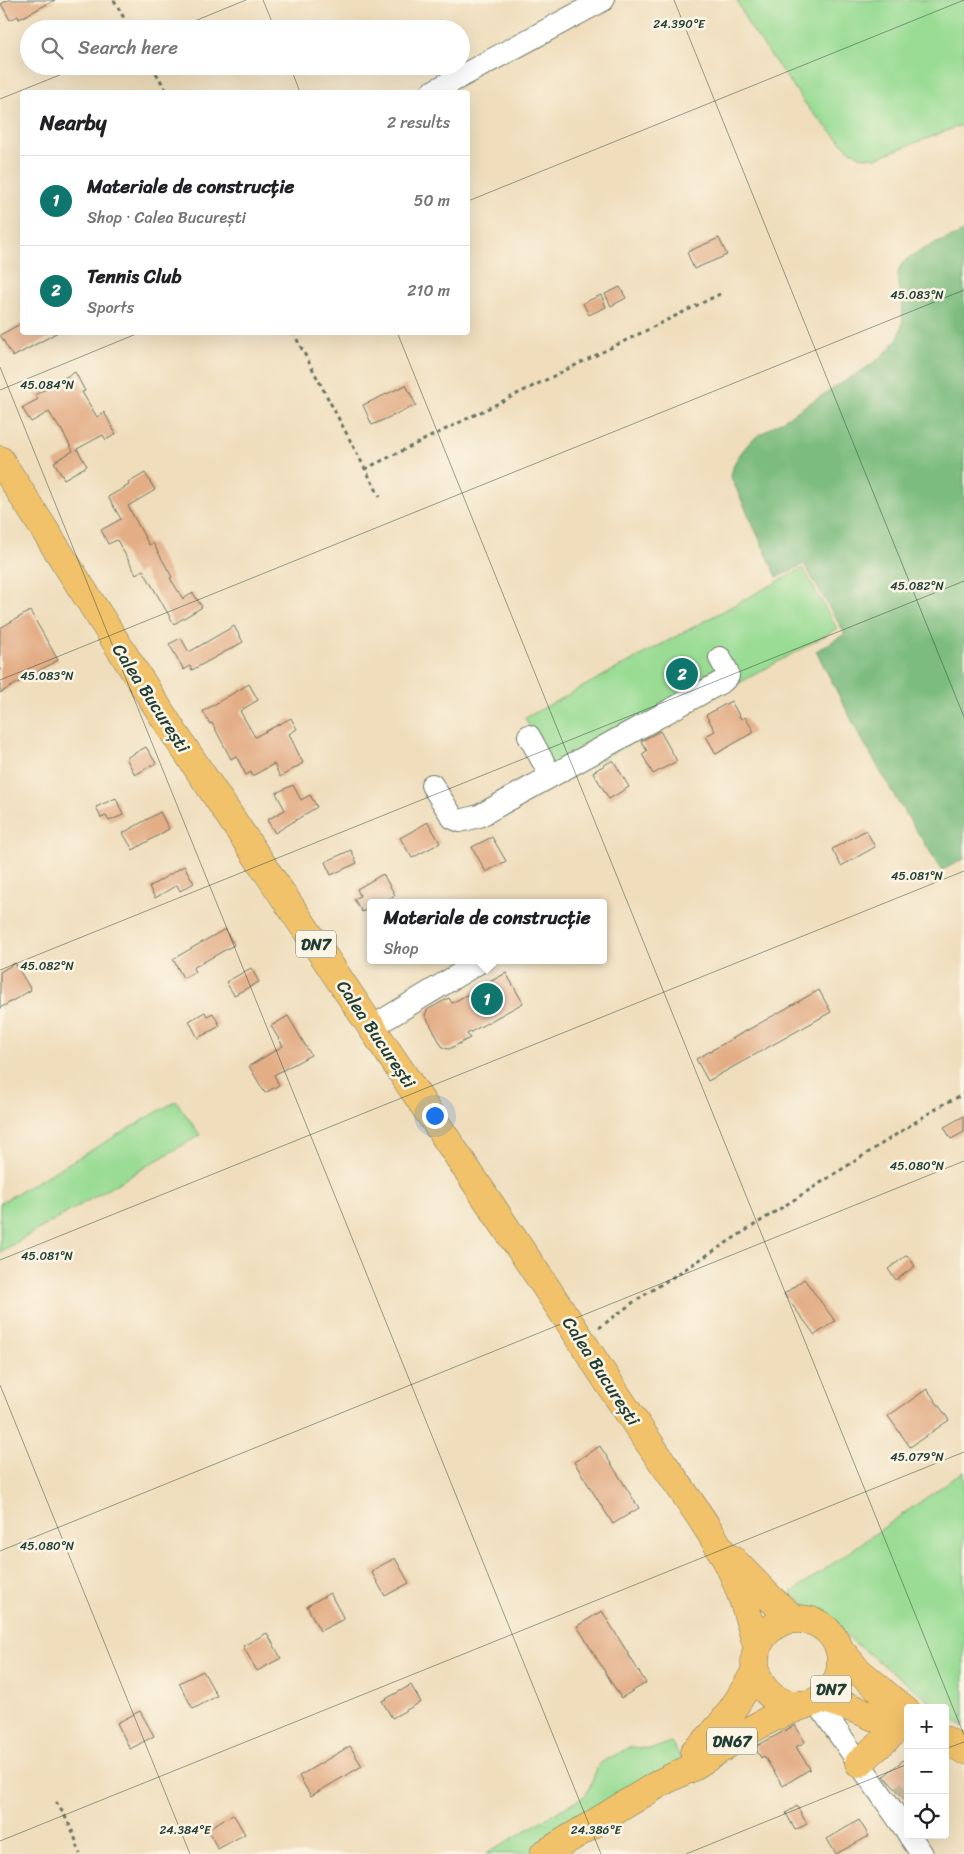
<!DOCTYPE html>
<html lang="en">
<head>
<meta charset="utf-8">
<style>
	:root { --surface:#fff; --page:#f2f2f2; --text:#202124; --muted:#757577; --line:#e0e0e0; --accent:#0f766e }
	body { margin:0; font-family:Sriracha,sans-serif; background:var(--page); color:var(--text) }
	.controls { position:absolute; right:15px; bottom:15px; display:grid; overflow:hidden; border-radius:5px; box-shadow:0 5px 20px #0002 }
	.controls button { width:45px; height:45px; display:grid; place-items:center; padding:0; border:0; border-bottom:1px solid var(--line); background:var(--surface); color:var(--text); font:25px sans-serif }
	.you { position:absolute; left:434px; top:1115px; width:18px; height:18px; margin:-12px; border:4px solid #fff; border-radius:50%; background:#1a73e8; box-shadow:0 0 0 8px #1a73e833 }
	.badge { display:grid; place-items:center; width:32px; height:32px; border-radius:50%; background:var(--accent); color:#fff; font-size:16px; font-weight:700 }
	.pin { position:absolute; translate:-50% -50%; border:2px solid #fff; box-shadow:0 1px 5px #0006 }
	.popup { position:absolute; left:367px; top:899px; width:240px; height:65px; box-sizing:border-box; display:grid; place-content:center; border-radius:5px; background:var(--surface); filter:drop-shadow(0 1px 4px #0005); font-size:16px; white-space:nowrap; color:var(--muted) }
	.popup b { font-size:19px; color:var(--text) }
	.popup::after { content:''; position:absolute; left:50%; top:100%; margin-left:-10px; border:10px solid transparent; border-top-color:var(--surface) }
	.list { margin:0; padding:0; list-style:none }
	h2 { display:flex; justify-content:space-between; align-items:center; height:65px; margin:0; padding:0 20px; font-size:21px }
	h2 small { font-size:16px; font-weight:400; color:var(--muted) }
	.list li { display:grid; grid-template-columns:32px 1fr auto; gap:15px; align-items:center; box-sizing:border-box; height:90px; padding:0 20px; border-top:1px solid var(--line) }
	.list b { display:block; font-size:19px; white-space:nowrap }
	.list p { margin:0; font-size:16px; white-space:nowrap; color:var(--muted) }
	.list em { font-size:16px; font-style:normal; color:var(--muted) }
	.icon { flex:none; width:28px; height:28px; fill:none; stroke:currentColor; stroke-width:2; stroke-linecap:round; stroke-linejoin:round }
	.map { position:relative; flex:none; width:964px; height:1854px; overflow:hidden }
	.search { position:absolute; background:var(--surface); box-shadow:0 5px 20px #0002; left:20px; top:20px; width:450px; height:55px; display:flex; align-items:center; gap:12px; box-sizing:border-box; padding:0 18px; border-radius:28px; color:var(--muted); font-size:19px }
	.panel { position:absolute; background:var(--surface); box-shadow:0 5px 20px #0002; left:20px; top:90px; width:450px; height:245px; border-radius:5px }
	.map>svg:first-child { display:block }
</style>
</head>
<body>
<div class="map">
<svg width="964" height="1854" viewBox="0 0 964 1854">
	<rect width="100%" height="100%" fill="#fcf5e5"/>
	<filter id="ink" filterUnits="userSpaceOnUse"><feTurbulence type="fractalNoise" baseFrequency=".02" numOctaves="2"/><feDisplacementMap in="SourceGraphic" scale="10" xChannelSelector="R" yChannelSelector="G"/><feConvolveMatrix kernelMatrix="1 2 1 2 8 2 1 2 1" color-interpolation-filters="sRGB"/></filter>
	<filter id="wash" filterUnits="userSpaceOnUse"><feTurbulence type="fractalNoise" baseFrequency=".0096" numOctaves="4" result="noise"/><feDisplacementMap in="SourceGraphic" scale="20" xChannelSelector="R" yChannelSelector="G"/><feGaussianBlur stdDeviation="1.12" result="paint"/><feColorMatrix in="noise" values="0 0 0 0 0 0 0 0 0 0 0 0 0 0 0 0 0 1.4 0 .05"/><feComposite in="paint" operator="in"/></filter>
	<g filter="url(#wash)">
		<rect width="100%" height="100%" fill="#efddbb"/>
		<path fill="#9adc94" stroke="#5c8c64" d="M737,0H964V124L876,158L860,156L847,148L810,110L748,24Z
			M803,568L837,629L560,782L525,718Z
			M176,1101L200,1135L0,1252V1203Z
			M964,1471V1727L945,1713V1708H938L931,1702L791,1593Z
			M671,1742L691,1774L559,1854H486L586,1795L599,1764L630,1747L652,1749Z"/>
		<path fill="#7bbc7e" stroke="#4d7c59" d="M964,232V859L942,870L898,802L859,734L816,651L845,634L804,564L777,577L731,477C733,460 742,451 753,439C781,421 809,404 837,386C857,373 881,362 895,342C915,315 887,280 903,263C916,249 946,240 964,232Z"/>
		<g id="blocks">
			<path fill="#e3ad86" d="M8,0H55L19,19L18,16L10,20L1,4Z
				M719,238L727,255L694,269L687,252Z
				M620,287L626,298L611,306L605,294Z
				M601,295L606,307L589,315L583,303Z
				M22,323V332H58L13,357L0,335Z
				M75,372L85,391L82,392L97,417L104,412L116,434L106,440L103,435L77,449L87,466L64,479L54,462L73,451L61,429H60L49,412L31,422L22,408L38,399L35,395Z
				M406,385L416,405L372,425L363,405Z
				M145,473L155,490L128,506L149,545L153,543L172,577L170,578L183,599L193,593L202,607L174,624L143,570L136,574L117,540L108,544L101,530L121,519L108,497L129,485L128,483Z
				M30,611L58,660L0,693V628Z
				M234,626L243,642L192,670L190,666L184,670L169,644L181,638L189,652Z
				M249,684L258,700L240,711L255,737L291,718L297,729L289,734L303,763L280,777L274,764L252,776L251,772L246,775L236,756L231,759L212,723L210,724L203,711Z
				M731,701L741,719L745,717L754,732L716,754L706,736L715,731L706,715Z
				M660,731L677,761L653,774L642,754L647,751L641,741Z
				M146,747L156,763L135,775L126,758Z
				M613,760L629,787L609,799L593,772Z
				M293,785L301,800L310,795L317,807L275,833L267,820L285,810L276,793Z
				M116,798L123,815L109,821L106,816L101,818L96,807Z
				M160,812L169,829L133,850L123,833Z
				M428,822L440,843L412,858L400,838Z
				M866,830L875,847L841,866L832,849Z
				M492,837L506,861L486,872L472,847Z
				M351,850L357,863L331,875L325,862Z
				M184,866L194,883L180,891L177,885L155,898L149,887Z
				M383,874L395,895L382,903H371V907L362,912L354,899L360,896L357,889Z
				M225,929L234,945L193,968L195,972L183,978L173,959Z
				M15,963L31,990L0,1008V972Z
				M251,968L259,982L234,995L226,982Z
				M506,973L523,1003L467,1034L470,1038L449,1049L443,1048L425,1015L427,1010L449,998L452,1003Z
				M819,990L831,1012L708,1081L696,1059Z
				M205,1012L207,1016L213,1013L220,1026L198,1038L189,1021Z
				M288,1016L311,1055L274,1075L279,1085L265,1093L249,1066L283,1046L271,1026Z
				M964,1116V1132L951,1139L944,1127Z
				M907,1255L915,1266L896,1280L888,1269Z
				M804,1279L835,1321L815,1335L784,1294Z
				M927,1389L949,1420L910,1447L888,1416Z
				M600,1446L639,1508L613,1524L574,1462Z
				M395,1558L409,1583L385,1596L371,1571Z
				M330,1593L344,1619L320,1631L307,1606Z
				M602,1611L646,1683L621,1698L577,1626Z
				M267,1633L281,1658L257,1671L243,1646Z
				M203,1671L217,1696L193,1709L179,1683Z
				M411,1685L421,1702L392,1718L382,1701Z
				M140,1711L154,1736L130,1749L117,1723Z
				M795,1725L805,1742L796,1747L810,1769L783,1786L764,1756L761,1758L755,1747Z
				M350,1746L362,1766L311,1796L299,1776Z
				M908,1756V1803L884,1776Z
				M797,1806L807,1824L795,1830L786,1813Z
				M233,1814L245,1834L218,1849L207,1829Z
				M859,1820L869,1836L836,1854L827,1839Z"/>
		</g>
	</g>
	<g filter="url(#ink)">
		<use href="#blocks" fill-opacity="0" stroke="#687563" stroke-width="1"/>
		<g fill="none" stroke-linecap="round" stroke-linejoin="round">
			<path stroke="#c5bda0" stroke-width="22" stroke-dasharray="22 11" stroke-linecap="butt" d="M902,1796L908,1791"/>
			<defs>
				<path id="minor" d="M432,92L603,0
					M529,736L551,776
					M432,785L453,818L460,821L479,816L723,681L728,676L727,671L720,658
					M372,1027L483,960
					M816,1701L908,1833
					M909,1835L922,1854"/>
				<path id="major" d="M694,1752C721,1730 738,1702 755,1672
					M544,1854L662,1782L691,1768L750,1730L776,1716L804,1705"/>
				<path id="highway" d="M0,460L174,733L578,1335C603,1375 629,1414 656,1453C679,1486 703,1518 723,1554C739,1582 748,1615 757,1646
					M732,1559L771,1599L794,1619
					M755 1662a43 43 0 1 1 86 0a43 43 0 1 1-86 0Z
					M840,1650L856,1669L908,1713
					M822,1698L863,1712L898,1728H908
					M945,1740L964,1750
					M859,1763L898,1728"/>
			</defs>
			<use href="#minor" stroke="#687563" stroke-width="24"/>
			<use href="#major" stroke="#687563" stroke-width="29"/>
			<use href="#highway" stroke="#687563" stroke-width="29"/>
			<path stroke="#687563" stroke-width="3" stroke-dasharray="4 4" stroke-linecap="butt" d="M114,0L130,29
				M152,66L167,92
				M293,332L380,497
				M365,469L720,294
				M599,1328L635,1301L880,1145L940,1106L964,1094
				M56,1802C67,1818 75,1835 80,1854"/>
			<use href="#minor" stroke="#fff" stroke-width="22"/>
			<use href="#major" stroke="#f2c26a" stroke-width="28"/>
			<use href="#highway" stroke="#f2c26a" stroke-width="28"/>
		</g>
	</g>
	<path fill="none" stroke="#1f3d34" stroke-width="1" stroke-opacity="0.45" d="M263,0L275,29M674,0L964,717M175,29L246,0M290,66L300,92M0,99L82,66M468,201L964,0M397,332L964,1735M0,367L601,1854M0,390L141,332M0,680L964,290M0,970L964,581M0,1260L964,871M0,1385L190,1854M0,1551L964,1161M945,1749L964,1742M0,1841L964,1452M686,1854L908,1764"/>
	<g text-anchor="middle" stroke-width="5" stroke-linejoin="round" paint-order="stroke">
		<g fill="#fcf5e5" stroke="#617469" stroke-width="1">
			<rect x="296" y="930.5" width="40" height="27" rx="4"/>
			<rect x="811" y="1675.5" width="40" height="27" rx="4"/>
			<rect x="707" y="1727.5" width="50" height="27" rx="4"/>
		</g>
		<g font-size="16" font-weight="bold" fill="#1f3d34">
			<text x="316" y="950">DN7</text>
			<text x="831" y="1695">DN7</text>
			<text x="732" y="1747">DN67</text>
		</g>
		<g font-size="18" fill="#1f3d34" stroke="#fcf5e5">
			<text transform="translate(151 698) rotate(57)" y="6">Calea București</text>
			<text transform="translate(376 1034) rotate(56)" y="6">Calea București</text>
			<text transform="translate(601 1371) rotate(57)" y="6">Calea București</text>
		</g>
	</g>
	<g font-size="12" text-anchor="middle" fill="#1f3d34" stroke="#fcf5e5" stroke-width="5" stroke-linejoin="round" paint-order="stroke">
		<text x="679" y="28">24.390°E</text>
		<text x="917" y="299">45.083°N</text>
		<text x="47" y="389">45.084°N</text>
		<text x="917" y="590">45.082°N</text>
		<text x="47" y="680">45.083°N</text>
		<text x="917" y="880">45.081°N</text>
		<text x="47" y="970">45.082°N</text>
		<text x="917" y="1170">45.080°N</text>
		<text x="47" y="1260">45.081°N</text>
		<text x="917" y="1461">45.079°N</text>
		<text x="47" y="1550">45.080°N</text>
		<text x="185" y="1834">24.384°E</text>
		<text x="596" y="1834">24.386°E</text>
	</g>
</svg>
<div class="controls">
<button>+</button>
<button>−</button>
<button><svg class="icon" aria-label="locate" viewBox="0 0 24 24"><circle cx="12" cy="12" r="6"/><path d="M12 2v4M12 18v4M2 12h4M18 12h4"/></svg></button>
</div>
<div class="you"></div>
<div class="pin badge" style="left:487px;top:999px">1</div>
<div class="popup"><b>Materiale de construcție</b>Shop</div>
<div class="pin badge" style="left:682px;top:674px">2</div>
<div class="search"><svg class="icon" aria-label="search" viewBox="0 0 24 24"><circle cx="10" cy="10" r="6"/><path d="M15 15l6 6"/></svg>Search here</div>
<section class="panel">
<h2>Nearby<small>2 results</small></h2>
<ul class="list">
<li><span class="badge">1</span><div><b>Materiale de construcție</b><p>Shop · Calea București</p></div><em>50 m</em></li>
<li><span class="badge">2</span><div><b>Tennis Club</b><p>Sports</p></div><em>210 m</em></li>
</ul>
</section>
</div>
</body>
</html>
